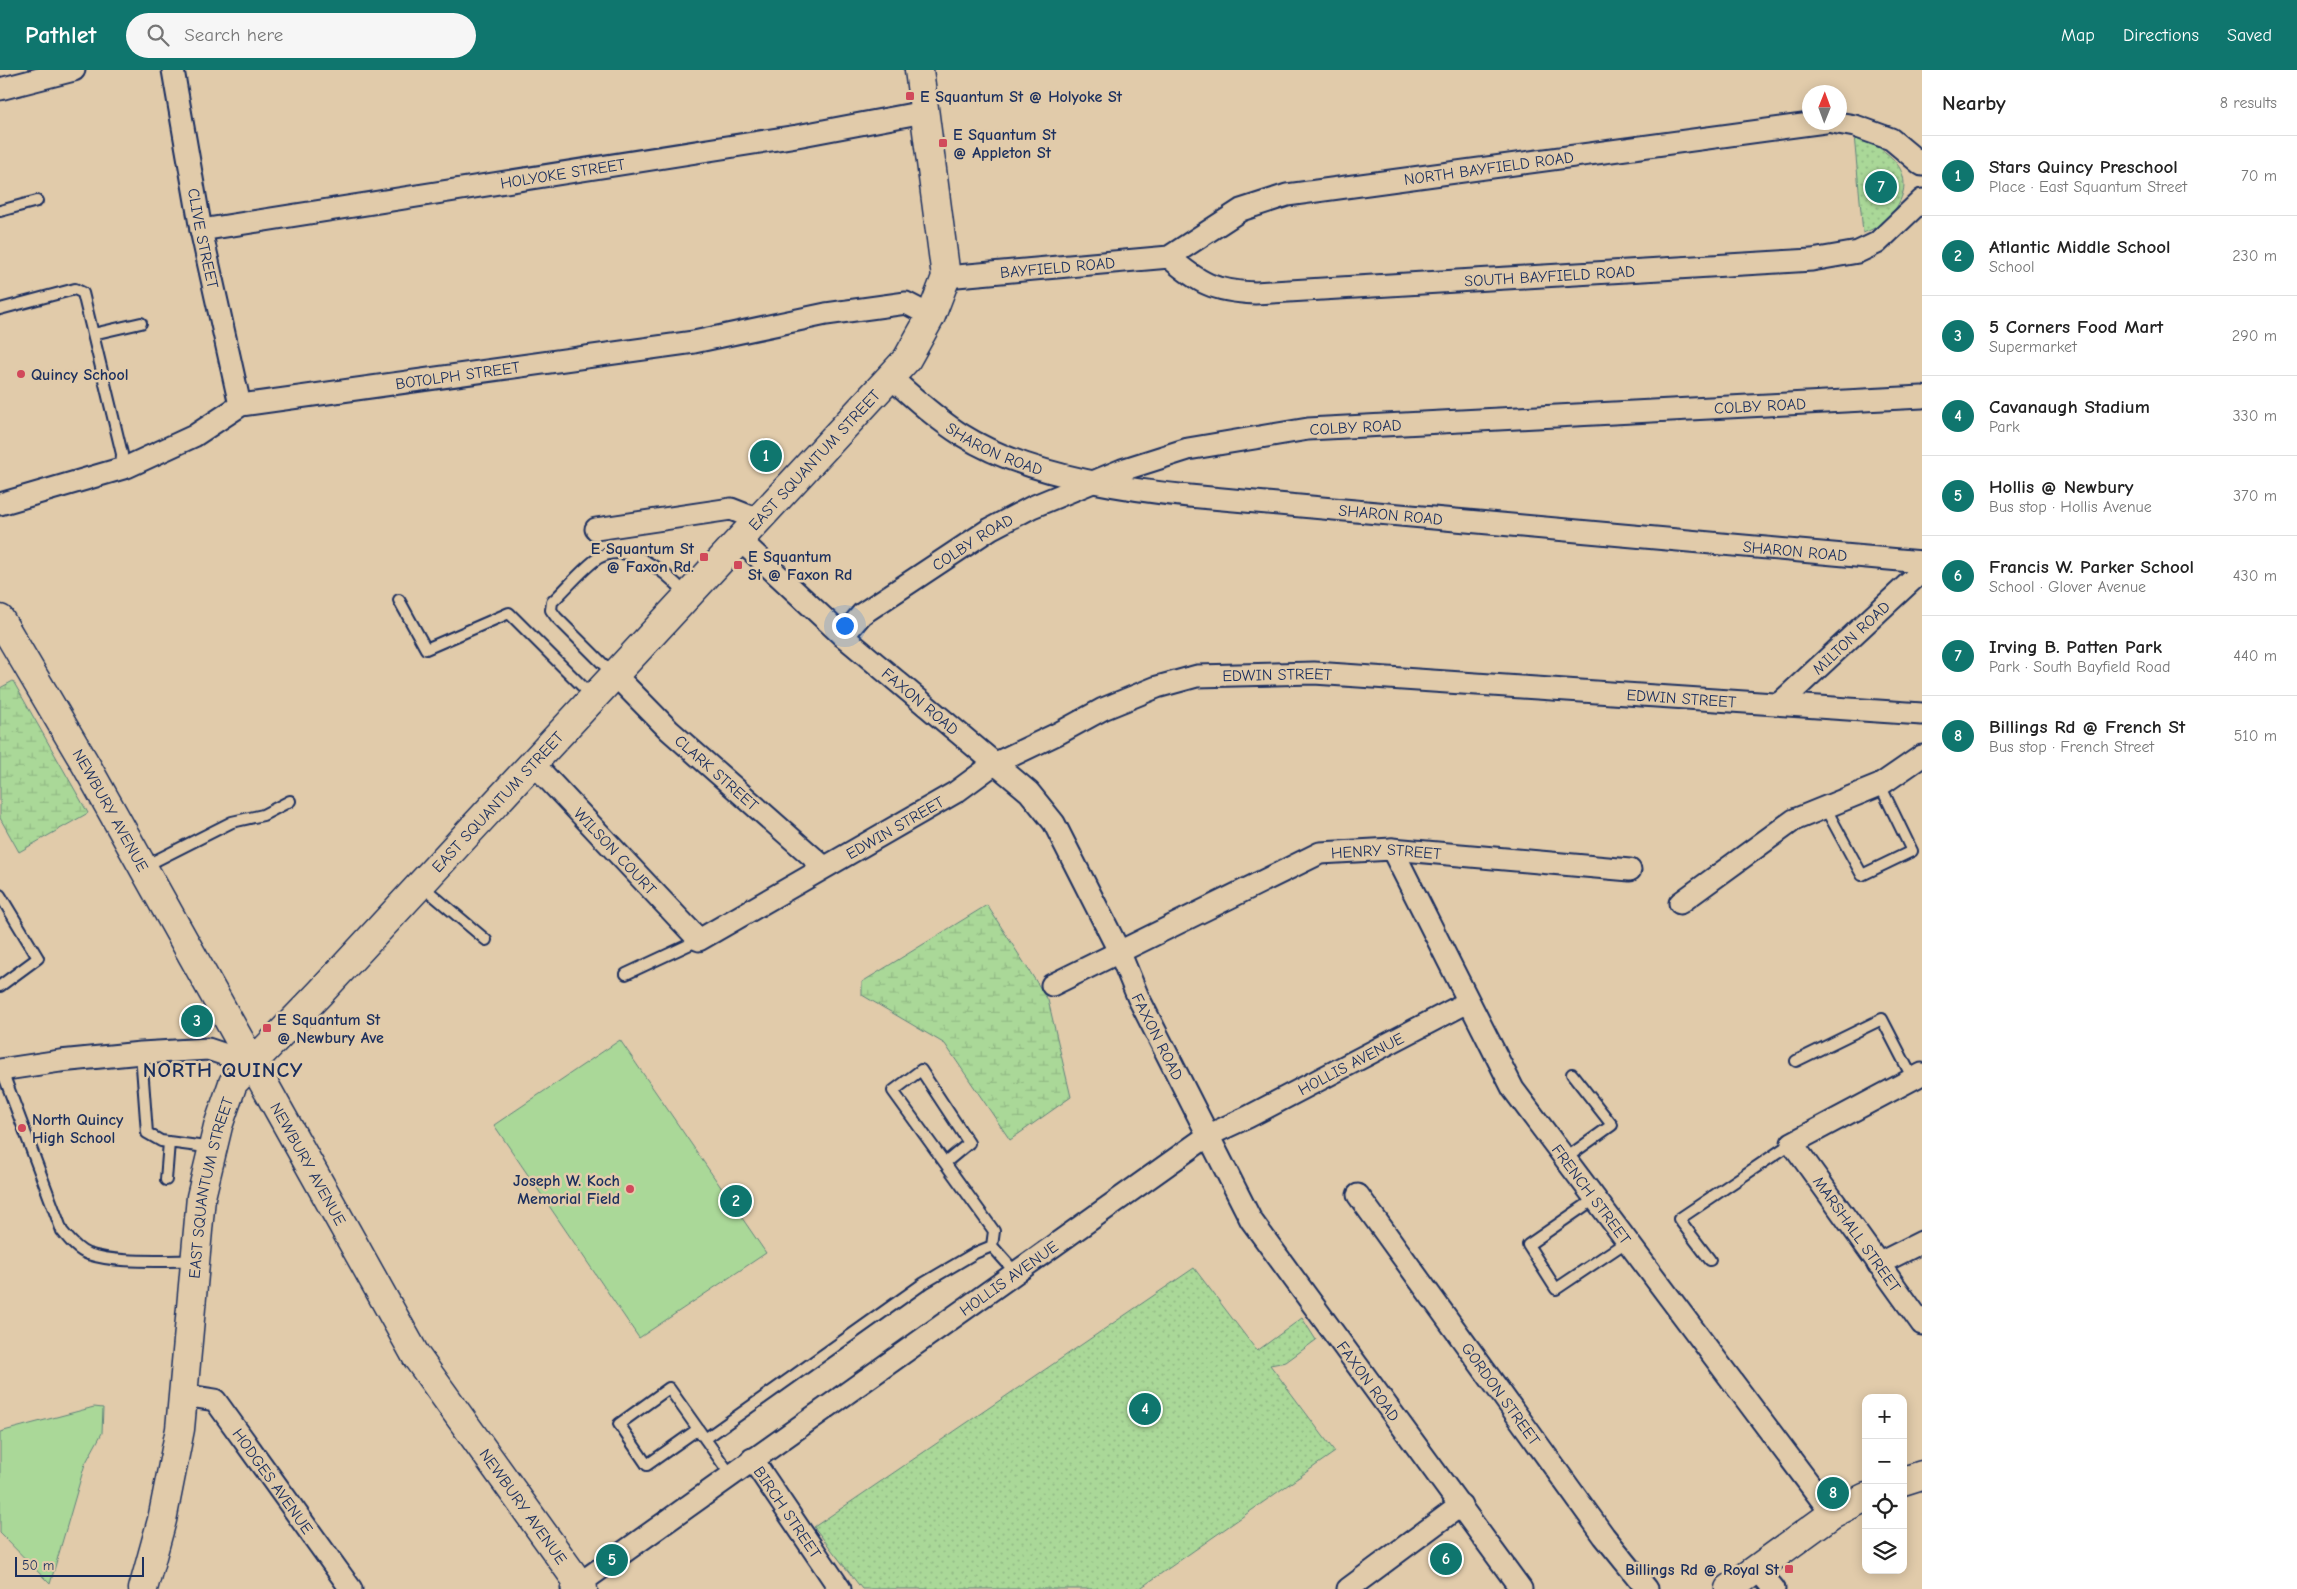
<!DOCTYPE html>
<html lang="en">
<head>
<meta charset="utf-8">
<style>
	:root { --surface:#fff; --page:#f6f6f6; --text:#222; --muted:#767676; --line:#e0e0e0; --accent:#0f766e }
	body { margin:0; font-family:"Comic Neue",sans-serif; background:var(--page); color:var(--text) }
	.controls { position:absolute; right:15px; bottom:15px; display:grid; overflow:hidden; border-radius:10px; box-shadow:0 2px 12px #0003 }
	.controls button { width:45px; height:45px; display:grid; place-items:center; padding:0; border:0; border-bottom:1px solid var(--line); background:var(--surface); color:var(--text); font:25px sans-serif }
	.compass { position:absolute; left:1802px; top:15px; width:45px; height:45px; border-radius:50%; background:var(--surface); box-shadow:0 2px 12px #0003; rotate:1deg }
	.scale { position:absolute; left:15px; bottom:12px; width:129px; box-sizing:border-box; padding-left:5px; border:2px solid #1b2f5e; border-top:0; font-size:14px; line-height:18px; white-space:nowrap; color:#1b2f5e; -webkit-text-stroke:4px #e1cbaa; paint-order:stroke }
	.you { position:absolute; left:844px; top:555px; width:18px; height:18px; margin:-12px; border:4px solid #fff; border-radius:50%; background:#1a73e8; box-shadow:0 0 0 8px #1a73e833 }
	.badge { display:grid; place-items:center; width:32px; height:32px; border-radius:50%; background:var(--accent); color:#fff; font-size:16px; font-weight:700 }
	.pin { position:absolute; translate:-50% -50%; border:2px solid #fff; box-shadow:0 1px 5px #0006 }
	.list { margin:0; padding:0; list-style:none }
	h2 { display:flex; justify-content:space-between; align-items:center; height:65px; margin:0; padding:0 20px; font-size:21px }
	h2 small { font-size:16px; font-weight:400; color:var(--muted) }
	.list li { display:grid; grid-template-columns:32px 1fr auto; gap:15px; align-items:center; box-sizing:border-box; height:80px; padding:0 20px; border-top:1px solid var(--line) }
	.list b { display:block; font-size:19px; white-space:nowrap }
	.list p { margin:0; font-size:16px; white-space:nowrap; color:var(--muted) }
	.list em { font-size:16px; font-style:normal; color:var(--muted) }
	.icon { flex:none; width:28px; height:28px; fill:none; stroke:currentColor; stroke-width:2; stroke-linecap:round; stroke-linejoin:round }
	.map { position:relative; flex:none; width:1922px; height:1519px; overflow:hidden }
	header { display:flex; align-items:center; gap:30px; box-sizing:border-box; height:70px; padding:0 25px; background:var(--accent); color:#fff }
	header strong { font-size:24px }
	nav { display:flex; gap:28px; margin-inline-start:auto; font-size:18px }
	.search { width:350px; height:45px; background:var(--page); display:flex; align-items:center; gap:12px; box-sizing:border-box; padding:0 18px; border-radius:28px; color:var(--muted); font-size:19px }
	main { display:flex }
	aside { flex:1; background:var(--surface) }
	.map>svg:first-child { display:block }
</style>
</head>
<body>
<header>
<strong>Pathlet</strong>
<div class="search"><svg class="icon" aria-label="search" viewBox="0 0 24 24"><circle cx="10" cy="10" r="6"/><path d="M15 15l6 6"/></svg>Search here</div>
<nav><a>Map</a><a>Directions</a><a>Saved</a></nav>
</header>
<main>
<div class="map">
<svg width="1922" height="1519" viewBox="0 0 1922 1519">
	<defs>
		<pattern id="wetland-marsh" width="20" height="14" patternUnits="userSpaceOnUse" patternTransform="scale(1.25)"><rect width="20" height="14" fill="#aad898"/><path d="M1 5h8M5 5V1M11 12h8M15 12V8" fill="none" stroke="#92ba85"/></pattern>
		<pattern id="park-dots" width="8" height="8" patternUnits="userSpaceOnUse" patternTransform="scale(1.25)"><rect width="8" height="8" fill="#aad898"/><path d="M2 2h.1M6 6h.1" fill="none" stroke="#92ba85" stroke-width="1.8" stroke-linecap="round"/></pattern>
	</defs>
	<rect width="100%" height="100%" fill="#e1cbaa"/>
	<filter id="ink" filterUnits="userSpaceOnUse"><feTurbulence type="fractalNoise" baseFrequency=".02" numOctaves="2"/><feDisplacementMap in="SourceGraphic" scale="10" xChannelSelector="R" yChannelSelector="G"/><feConvolveMatrix kernelMatrix="1 2 1 2 8 2 1 2 1" color-interpolation-filters="sRGB"/></filter>
	<g filter="url(#ink)">
		<path fill="#aad898" stroke="#62847b" d="M620,970L766,1183L639,1268L494,1055Z
			M94,1337L103,1338L102,1363L85,1394L50,1514L0,1463V1362Z"/>
		<path fill="url(#wetland-marsh)" stroke="#62847b" d="M13,611L88,743L19,782L0,748V618Z
			M987,835L1048,930L1071,1027L1010,1070L945,974L862,925V912Z"/>
		<path fill="url(#park-dots)" stroke="#62847b" d="M1854,65C1885,78 1920,100 1896,138C1888,151 1877,158 1863,163Z
			M1194,1198L1257,1281L1302,1248L1316,1270L1286,1292L1270,1295L1335,1382L1139,1519H862L814,1457Z"/>
		<g fill="none" stroke-linecap="round" stroke-linejoin="round">
			<defs>
				<path id="lane" d="M0,141L37,131
					M0,239L75,219L83,223L122,384L121,398
					M93,264L141,253
					M399,530L426,579L509,543L593,627
					M613,604L556,547L551,540L552,532C566,519 579,503 594,491C625,467 666,502 687,525
					M1826,739L1862,805L1912,781L1880,715
					M143,797L232,752L263,745L290,731
					M421,815L486,870
					M0,825L38,888L0,916
					M626,904L699,870
					M141,983L147,1063L161,1071L213,1078
					M1796,991L1882,949L1913,1009
					M1,998L62,1161C69,1169 77,1180 88,1184C119,1194 162,1190 194,1191
					M1566,1088L1612,1055L1572,1004
					M945,1093L969,1073L921,1000L893,1021L994,1161L992,1176L1015,1202
					M166,1110L169,1072
					M1596,1128L1528,1175L1556,1219L1629,1170
					M1710,1190L1679,1149L1792,1073
					M698,1359L647,1395L619,1354L669,1318L730,1404
					M705,1369L924,1213L975,1183L992,1176"/>
				<g id="street">
					<path id="s1" d="M173,0L201,160L240,335"/>
					<path d="M0,19L74,0"/>
					<path d="M1832,52L1855,56L1891,69L1922,95"/>
					<path id="s2" d="M201,160L797,66L924,42"/>
					<path id="s3" d="M1169,187C1200,214 1214,221 1255,223L1812,190L1858,182L1877,173L1922,130"/>
					<path id="s4" d="M946,207L1169,187L1241,140L1287,125L1825,52"/>
					<path id="s5" d="M890,307C913,327 936,349 962,365C1022,403 1119,419 1189,426L1922,492"/>
					<path id="s6" d="M0,434L127,397L194,366L241,335L694,272L826,244L906,233L931,246"/>
					<path d="M596,459L731,439L759,450"/>
					<path id="s7" d="M740,470L843,566L1029,722L1054,753L1119,881L1138,927L1251,1150L1521,1519"/>
					<path id="s8" d="M843,566L862,544L990,459L1032,437L1122,400L1188,379L1308,359L1922,327"/>
					<path id="s9" d="M615,605L669,660L824,797"/>
					<path id="s10" d="M1779,634L1922,501"/>
					<path id="s11" d="M532,692L699,870L956,722L994,694L1059,663L1103,639L1157,617L1197,606L1314,603L1922,644"/>
					<path id="s12" d="M1392,779L1513,1019L1832,1444"/>
					<path d="M1680,833L1794,750L1880,715L1922,686"/>
					<path id="s13" d="M1052,915L1320,783L1392,779L1630,800"/>
					<path d="M0,1000L60,991L141,983L208,979L253,994"/>
					<path id="s14" d="M1922,1004L1792,1073L1922,1254"/>
					<path id="s15" d="M1358,1125L1604,1466L1647,1519"/>
					<path d="M1878,1194L1922,1172"/>
					<path id="s16" d="M183,1325L215,1330L351,1519"/>
					<path id="s17" d="M752,1389L840,1519"/>
					<path d="M1756,1498L1774,1519"/>
					<path id="s18" d="M572,1519L1209,1065L1248,1047L1468,932"/>
					<path d="M1348,1519L1461,1435"/>
				</g>
				<g id="secondary">
					<path id="s19" d="M0,549L86,695L416,1286L583,1519"/>
					<path d="M1903,1411L1922,1405"/>
					<path id="s20" d="M143,1519L162,1450L180,1359L201,1127L218,1056L233,1013L320,923L907,289L931,246L946,207L919,0"/>
					<path d="M1729,1519L1832,1444L1866,1427"/>
				</g>
			</defs>
			<use href="#lane" stroke="#1b2f5e" stroke-width="14"/>
			<use href="#street" stroke="#1b2f5e" stroke-width="25"/>
			<use href="#secondary" stroke="#1b2f5e" stroke-width="31"/>
			<use href="#lane" stroke="#e1cbaa" stroke-width="10"/>
			<use href="#street" stroke="#e1cbaa" stroke-width="21"/>
			<use href="#secondary" stroke="#e1cbaa" stroke-width="28"/>
		</g>
	</g>
	<g fill="#d1495b" stroke="#e1cbaa" stroke-width="2">
		<rect x="905" y="21" width="10" height="10" rx="2.5"/>
		<rect x="938" y="68" width="10" height="10" rx="2.5"/>
		<circle cx="21" cy="304" r="5"/>
		<rect x="699" y="482" width="10" height="10" rx="2.5"/>
		<rect x="733" y="490" width="10" height="10" rx="2.5"/>
		<rect x="262" y="953" width="10" height="10" rx="2.5"/>
		<circle cx="22" cy="1058" r="5"/>
		<circle cx="630" cy="1119" r="5"/>
		<rect x="1784" y="1494" width="10" height="10" rx="2.5"/>
	</g>
	<g text-anchor="middle" stroke-width="5" stroke-linejoin="round" paint-order="stroke">
		<g font-size="16" font-weight="bold" fill="#1b2f5e" stroke="#e1cbaa" text-anchor="start">
			<text x="920" y="32">E Squantum St @ Holyoke St</text>
			<text x="953" y="70">E Squantum St<tspan x="953" dy="18">@ Appleton St</tspan></text>
			<text x="31" y="310">Quincy School</text>
			<text x="694" y="484" text-anchor="end">E Squantum St<tspan x="694" dy="18">@ Faxon Rd.</tspan></text>
			<text x="748" y="492">E Squantum<tspan x="748" dy="18">St @ Faxon Rd</tspan></text>
			<text x="277" y="955">E Squantum St<tspan x="277" dy="18">@ Newbury Ave</tspan></text>
			<text x="32" y="1055">North Quincy<tspan x="32" dy="18">High School</tspan></text>
			<text x="620" y="1116" text-anchor="end">Joseph W. Koch<tspan x="620" dy="18">Memorial Field</tspan></text>
			<text x="1779" y="1505" text-anchor="end">Billings Rd @ Royal St</text>
		</g>
		<g font-size="16" fill="#1b2f5e" stroke="#e1cbaa">
			<text dy="6" stroke="none"><textPath href="#s4" startOffset="562">NORTH BAYFIELD ROAD</textPath></text>
			<text dy="6" stroke="none"><textPath href="#s2" startOffset="366">HOLYOKE STREET</textPath></text>
			<text dy="6" stroke="none"><textPath href="#s1" startOffset="171">CLIVE STREET</textPath></text>
			<text dy="6" stroke="none"><textPath href="#s4" startOffset="112">BAYFIELD ROAD</textPath></text>
			<text dy="6" stroke="none"><textPath href="#s3" startOffset="391">SOUTH BAYFIELD ROAD</textPath></text>
			<text dy="6" stroke="none"><textPath href="#s6" startOffset="481">BOTOLPH STREET</textPath></text>
			<text dy="6" stroke="none"><textPath href="#s8" startOffset="971">COLBY ROAD</textPath></text>
			<text dy="6" stroke="none"><textPath href="#s8" startOffset="566">COLBY ROAD</textPath></text>
			<text dy="6" stroke="none"><textPath href="#s5" startOffset="128">SHARON ROAD</textPath></text>
			<text dy="6" stroke="none"><textPath href="#s20" startOffset="1368">EAST SQUANTUM STREET</textPath></text>
			<text dy="6" stroke="none"><textPath href="#s5" startOffset="532">SHARON ROAD</textPath></text>
			<text dy="6" stroke="none"><textPath href="#s8" startOffset="161">COLBY ROAD</textPath></text>
			<text dy="6" stroke="none"><textPath href="#s5" startOffset="938">SHARON ROAD</textPath></text>
			<text dy="6" stroke="none"><textPath href="#s10" startOffset="98">MILTON ROAD</textPath></text>
			<text dy="6" stroke="none"><textPath href="#s11" startOffset="890">EDWIN STREET</textPath></text>
			<text dy="6" stroke="none"><textPath href="#s11" startOffset="1295">EDWIN STREET</textPath></text>
			<text dy="6" stroke="none"><textPath href="#s7" startOffset="242">FAXON ROAD</textPath></text>
			<text dy="6" stroke="none"><textPath href="#s9" startOffset="141">CLARK STREET</textPath></text>
			<text dy="6" stroke="none"><textPath href="#s20" startOffset="902">EAST SQUANTUM STREET</textPath></text>
			<text dy="6" stroke="none"><textPath href="#s19" startOffset="221">NEWBURY AVENUE</textPath></text>
			<text dy="6" stroke="none"><textPath href="#s11" startOffset="470">EDWIN STREET</textPath></text>
			<text dy="6" stroke="none"><textPath href="#s11" startOffset="122">WILSON COURT</textPath></text>
			<text dy="6" stroke="none"><textPath href="#s13" startOffset="365">HENRY STREET</textPath></text>
			<text dy="6" stroke="none"><textPath href="#s7" startOffset="661">FAXON ROAD</textPath></text>
			<text dy="6" stroke="none"><textPath href="#s18" startOffset="941">HOLLIS AVENUE</textPath></text>
			<text dy="6" stroke="none"><textPath href="#s19" startOffset="626">NEWBURY AVENUE</textPath></text>
			<text dy="6" stroke="none"><textPath href="#s20" startOffset="408">EAST SQUANTUM STREET</textPath></text>
			<text dy="6" stroke="none"><textPath href="#s12" startOffset="400">FRENCH STREET</textPath></text>
			<text dy="6" stroke="none"><textPath href="#s14" startOffset="259">MARSHALL STREET</textPath></text>
			<text dy="6" stroke="none"><textPath href="#s18" startOffset="536">HOLLIS AVENUE</textPath></text>
			<text dy="6" stroke="none"><textPath href="#s7" startOffset="1066">FAXON ROAD</textPath></text>
			<text dy="6" stroke="none"><textPath href="#s15" startOffset="245">GORDON STREET</textPath></text>
			<text dy="6" stroke="none"><textPath href="#s16" startOffset="132">HODGES AVENUE</textPath></text>
			<text dy="6" stroke="none"><textPath href="#s19" startOffset="1031">NEWBURY AVENUE</textPath></text>
			<text dy="6" stroke="none"><textPath href="#s17" startOffset="64">BIRCH STREET</textPath></text>
		</g>
		<g font-size="21" font-weight="bold" letter-spacing="1" fill="#1b2f5e" stroke="#e1cbaa">
			<text x="223" y="1007">NORTH QUINCY</text>
		</g>
	</g>
</svg>
<div class="controls">
<button>+</button>
<button>−</button>
<button><svg class="icon" aria-label="locate" viewBox="0 0 24 24"><circle cx="12" cy="12" r="6"/><path d="M12 2v4M12 18v4M2 12h4M18 12h4"/></svg></button>
<button><svg class="icon" aria-label="layers" viewBox="0 0 24 24"><path d="M12 4l9 5-9 5-9-5zM3 14l9 5 9-5"/></svg></button>
</div>
<svg class="compass" viewBox="-18 -18 36 36"><path d="M0-13l5 13h-10z" fill="#e53935"/><path d="M0 13l5-13h-10z" fill="#767676"/></svg>
<div class="scale">50 m</div>
<div class="you"></div>
<div class="pin badge" style="left:766px;top:386px">1</div>
<div class="pin badge" style="left:736px;top:1131px">2</div>
<div class="pin badge" style="left:197px;top:951px">3</div>
<div class="pin badge" style="left:1145px;top:1339px">4</div>
<div class="pin badge" style="left:612px;top:1490px">5</div>
<div class="pin badge" style="left:1446px;top:1489px">6</div>
<div class="pin badge" style="left:1881px;top:117px">7</div>
<div class="pin badge" style="left:1833px;top:1423px">8</div>
</div>
<aside>
<h2>Nearby<small>8 results</small></h2>
<ul class="list">
<li><span class="badge">1</span><div><b>Stars Quincy Preschool</b><p>Place · East Squantum Street</p></div><em>70 m</em></li>
<li><span class="badge">2</span><div><b>Atlantic Middle School</b><p>School</p></div><em>230 m</em></li>
<li><span class="badge">3</span><div><b>5 Corners Food Mart</b><p>Supermarket</p></div><em>290 m</em></li>
<li><span class="badge">4</span><div><b>Cavanaugh Stadium</b><p>Park</p></div><em>330 m</em></li>
<li><span class="badge">5</span><div><b>Hollis @ Newbury</b><p>Bus stop · Hollis Avenue</p></div><em>370 m</em></li>
<li><span class="badge">6</span><div><b>Francis W. Parker School</b><p>School · Glover Avenue</p></div><em>430 m</em></li>
<li><span class="badge">7</span><div><b>Irving B. Patten Park</b><p>Park · South Bayfield Road</p></div><em>440 m</em></li>
<li><span class="badge">8</span><div><b>Billings Rd @ French St</b><p>Bus stop · French Street</p></div><em>510 m</em></li>
</ul>
</aside>
</main>
</body>
</html>
